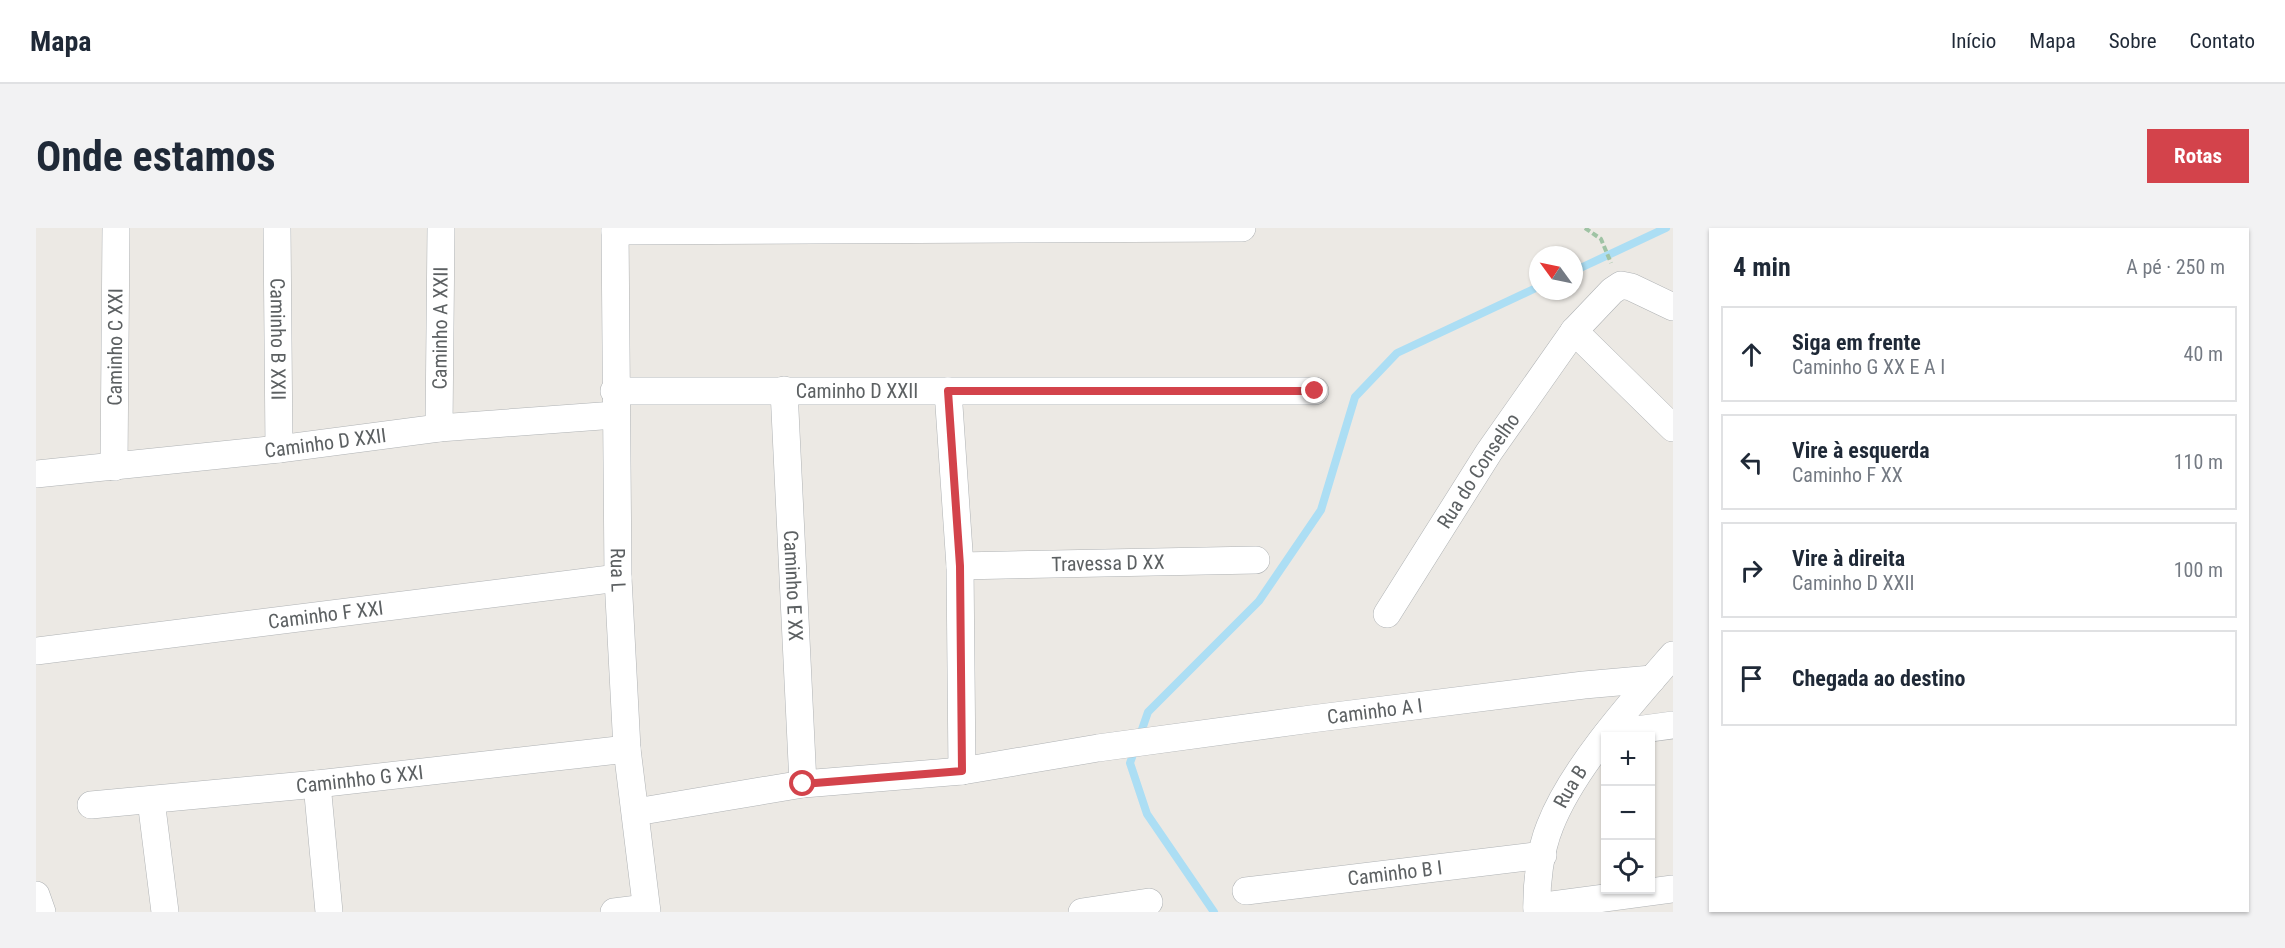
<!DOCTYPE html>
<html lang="pt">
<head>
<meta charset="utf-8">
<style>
	:root { --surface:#fff; --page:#f2f2f3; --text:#1f2937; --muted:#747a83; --line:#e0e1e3; --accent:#d3434b }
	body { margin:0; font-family:"Roboto Condensed",sans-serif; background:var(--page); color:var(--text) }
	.controls { position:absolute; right:18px; bottom:18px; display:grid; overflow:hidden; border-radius:0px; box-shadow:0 2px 4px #0004 }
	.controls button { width:54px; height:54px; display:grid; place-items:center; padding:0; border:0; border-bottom:2px solid var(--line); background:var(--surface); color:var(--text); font:30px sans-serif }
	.compass { position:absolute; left:1493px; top:18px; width:54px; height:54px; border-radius:50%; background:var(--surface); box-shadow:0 2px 4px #0004; rotate:303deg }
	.stop { position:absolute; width:18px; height:18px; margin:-14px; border:4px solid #d3434b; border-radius:50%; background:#fff }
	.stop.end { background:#d3434b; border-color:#fff; box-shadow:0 2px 6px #0008 }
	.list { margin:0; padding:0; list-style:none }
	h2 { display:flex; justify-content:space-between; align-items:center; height:78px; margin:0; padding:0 24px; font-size:26px }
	h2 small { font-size:20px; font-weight:400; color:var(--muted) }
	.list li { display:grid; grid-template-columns:39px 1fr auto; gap:18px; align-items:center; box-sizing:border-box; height:96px; margin:0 12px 12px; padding:0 12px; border:2px solid var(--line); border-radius:0px }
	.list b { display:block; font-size:22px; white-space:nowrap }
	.list p { margin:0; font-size:20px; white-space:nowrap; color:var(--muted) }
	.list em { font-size:20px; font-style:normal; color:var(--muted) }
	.icon { flex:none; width:33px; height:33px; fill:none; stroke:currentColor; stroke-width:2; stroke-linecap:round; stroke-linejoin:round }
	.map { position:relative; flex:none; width:1637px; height:684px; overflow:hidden; border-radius:0px }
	header { display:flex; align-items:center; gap:36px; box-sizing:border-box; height:84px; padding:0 30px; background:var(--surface); border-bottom:2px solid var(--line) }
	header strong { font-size:28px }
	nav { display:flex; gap:33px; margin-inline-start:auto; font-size:21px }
	.intro { display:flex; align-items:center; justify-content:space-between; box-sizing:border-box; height:144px; padding:0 36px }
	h1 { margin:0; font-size:42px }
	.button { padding:15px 27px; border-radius:0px; background:var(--accent); color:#fff; font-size:21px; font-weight:700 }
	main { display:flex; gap:36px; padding:0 36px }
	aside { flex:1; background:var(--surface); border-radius:0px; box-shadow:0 2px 4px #0004 }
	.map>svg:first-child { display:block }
</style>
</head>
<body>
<header>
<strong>Mapa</strong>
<nav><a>Início</a><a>Mapa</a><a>Sobre</a><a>Contato</a></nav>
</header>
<div class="intro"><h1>Onde estamos</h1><a class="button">Rotas</a></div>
<main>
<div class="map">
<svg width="1637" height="684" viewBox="0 0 1637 684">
	<rect width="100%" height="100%" fill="#ece9e4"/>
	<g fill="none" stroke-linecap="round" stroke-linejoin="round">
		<path stroke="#acdef4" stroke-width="8" d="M1538,43L1630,0
			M1103,510L1112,484L1223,373L1285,282L1319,169L1361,125L1502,59
			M1099,521L1094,535L1111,586L1178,684"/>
		<defs>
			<g id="minor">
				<path id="s1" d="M241,0L243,221"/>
				<path id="s2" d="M579,0L582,350L591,521L611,684"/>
				<path d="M579,3L1206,0"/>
				<path d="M1538,103L1637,200"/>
				<path id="s3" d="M748,162L767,556"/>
				<path id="s4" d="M578,163H1279"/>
				<path d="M912,163L924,338L926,543"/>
				<path id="s5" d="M403,200L405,0"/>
				<path id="s6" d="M78,239L80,0"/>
				<path id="s7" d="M0,246L243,221L403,200L579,187"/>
				<path id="s8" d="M924,338L1220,332"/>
				<path id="s9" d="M1351,386L1453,224L1538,103L1576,63L1585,57L1595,59L1637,79"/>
				<path id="s10" d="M0,423L582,350"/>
				<path d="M1571,506L1637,497"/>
				<path d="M281,556L293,684"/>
				<path d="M115,572L129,684"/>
				<path id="s11" d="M55,577L281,556L591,521"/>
				<path id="s12" d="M600,584L767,556L926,543L1062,520L1275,491L1548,457L1616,451"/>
				<path id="s13" d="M1210,663L1507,627"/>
				<path d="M0,667L6,684"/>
				<path d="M1501,679L1637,661"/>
				<path d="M578,684L610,680"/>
				<path d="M1046,684L1113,674"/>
				<path id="s14" d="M1501,684C1500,658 1504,622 1514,598C1536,541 1596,474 1637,427"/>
			</g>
		</defs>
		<use href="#minor" stroke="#afb2b4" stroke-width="28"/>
		<path stroke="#9fc3a4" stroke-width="4" stroke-dasharray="6 3" stroke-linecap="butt" d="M1549,0L1565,11L1575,35"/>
		<use href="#minor" stroke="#fff" stroke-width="27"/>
	</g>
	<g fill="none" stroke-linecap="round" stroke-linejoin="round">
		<path stroke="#d3434b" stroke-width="8" d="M767,556L926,543L924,338L912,163H1279"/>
	</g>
	<g text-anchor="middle" stroke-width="6" stroke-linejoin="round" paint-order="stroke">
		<g font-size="20" fill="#5c6062" stroke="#fff">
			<text dy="7" stroke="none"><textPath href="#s5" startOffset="100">Caminho A XXII</textPath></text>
			<text dy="7" stroke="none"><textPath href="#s1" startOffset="111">Caminho B XXII</textPath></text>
			<text dy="7" stroke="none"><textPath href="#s6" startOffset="120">Caminho C XXI</textPath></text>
			<text dy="7" stroke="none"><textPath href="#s4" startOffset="243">Caminho D XXII</textPath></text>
			<text dy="7" stroke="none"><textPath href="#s7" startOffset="291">Caminho D XXII</textPath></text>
			<text dy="7" stroke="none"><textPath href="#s9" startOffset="170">Rua do Conselho</textPath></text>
			<text dy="7" stroke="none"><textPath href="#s8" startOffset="148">Travessa D XX</textPath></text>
			<text dy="7" stroke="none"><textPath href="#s2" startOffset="342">Rua L</textPath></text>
			<text dy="7" stroke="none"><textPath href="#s3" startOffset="196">Caminho E XX</textPath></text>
			<text dy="7" stroke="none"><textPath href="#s10" startOffset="292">Caminho F XXI</textPath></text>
			<text dy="7" stroke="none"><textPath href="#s12" startOffset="746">Caminho A I</textPath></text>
			<text dy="7" stroke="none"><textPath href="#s11" startOffset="270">Caminhho G XXI</textPath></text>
			<text dy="7" stroke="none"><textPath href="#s14" startOffset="132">Rua B</textPath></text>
			<text dy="7" stroke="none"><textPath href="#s13" startOffset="150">Caminho B I</textPath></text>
		</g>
	</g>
</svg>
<div class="controls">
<button>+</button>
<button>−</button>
<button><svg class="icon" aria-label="locate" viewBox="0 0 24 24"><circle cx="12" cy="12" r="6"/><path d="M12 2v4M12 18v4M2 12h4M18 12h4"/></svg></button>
</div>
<svg class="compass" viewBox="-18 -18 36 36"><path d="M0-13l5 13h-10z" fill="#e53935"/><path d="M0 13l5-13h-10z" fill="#747a83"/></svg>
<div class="stop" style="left:767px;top:556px"></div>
<div class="stop end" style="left:1279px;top:163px"></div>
</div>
<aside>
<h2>4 min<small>A pé · 250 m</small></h2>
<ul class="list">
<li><svg class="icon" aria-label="ahead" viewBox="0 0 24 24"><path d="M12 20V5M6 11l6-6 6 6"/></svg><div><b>Siga em frente</b><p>Caminho G XX E A I</p></div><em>40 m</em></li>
<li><svg class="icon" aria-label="left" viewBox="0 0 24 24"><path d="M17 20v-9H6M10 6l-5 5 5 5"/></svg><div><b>Vire à esquerda</b><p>Caminho F XX</p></div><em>110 m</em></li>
<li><svg class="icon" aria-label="right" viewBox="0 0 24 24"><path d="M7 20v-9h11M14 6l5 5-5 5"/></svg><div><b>Vire à direita</b><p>Caminho D XXII</p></div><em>100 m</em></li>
<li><svg class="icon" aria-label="arrive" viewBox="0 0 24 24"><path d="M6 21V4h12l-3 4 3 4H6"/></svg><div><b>Chegada ao destino</b></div></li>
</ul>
</aside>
</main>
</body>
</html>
